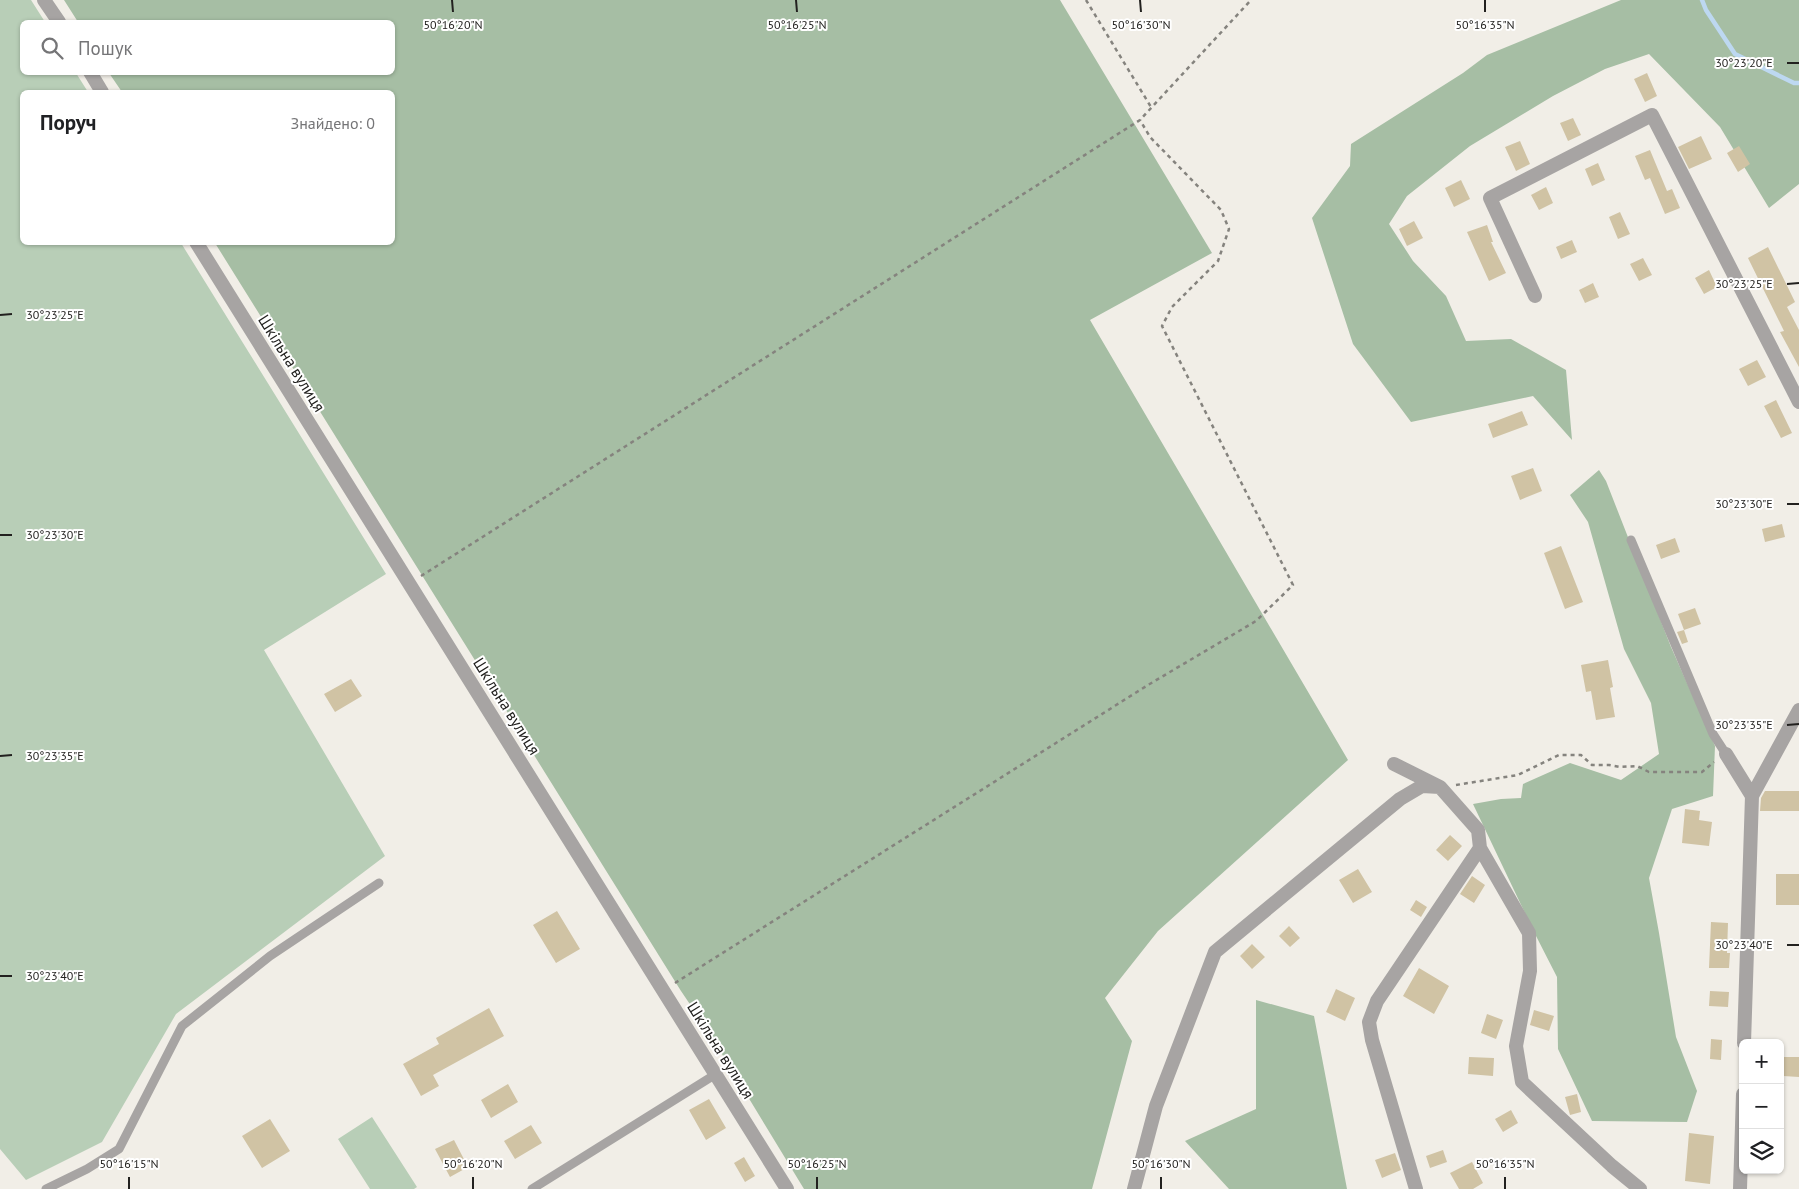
<!DOCTYPE html>
<html lang="uk">
<head>
<meta charset="utf-8">
<style>
	:root { --surface:#fff; --page:#f6f6f6; --text:#202124; --muted:#757577; --line:#e0e0e0 }
	body { margin:0; font-family:"PT Sans",sans-serif; background:var(--page); color:var(--text) }
	.controls { position:absolute; right:15px; bottom:15px; display:grid; overflow:hidden; border-radius:8px; box-shadow:0 1px 4px #0004 }
	.controls button { width:45px; height:45px; display:grid; place-items:center; padding:0; border:0; border-bottom:1px solid var(--line); background:var(--surface); color:var(--text); font:25px sans-serif }
	.list { margin:0; padding:0; list-style:none }
	h2 { display:flex; justify-content:space-between; align-items:center; height:65px; margin:0; padding:0 20px; font-size:21px }
	h2 small { font-size:16px; font-weight:400; color:var(--muted) }
	.icon { flex:none; width:28px; height:28px; fill:none; stroke:currentColor; stroke-width:2; stroke-linecap:round; stroke-linejoin:round }
	.map { position:relative; flex:none; width:1799px; height:1189px; overflow:hidden }
	.search { position:absolute; background:var(--surface); box-shadow:0 1px 4px #0004; left:20px; top:20px; width:375px; height:55px; display:flex; align-items:center; gap:12px; box-sizing:border-box; padding:0 18px; border-radius:8px; color:var(--muted); font-size:19px }
	.panel { position:absolute; background:var(--surface); box-shadow:0 1px 4px #0004; left:20px; top:90px; width:375px; height:155px; border-radius:8px }
	.map>svg:first-child { display:block }
</style>
</head>
<body>
<div class="map">
<svg width="1799" height="1189" viewBox="0 0 1799 1189">
	<rect width="100%" height="100%" fill="#f1eee7"/>
	<path fill="#b8ceb7" d="M0,0H31L45,22H22V72L76,73L88,92H22V242L181,243L386,574L264,650L385,856L176,1014L102,1142L26,1180L0,1149Z
		M372,1117L417,1187L414,1189H370L338,1139Z"/>
	<path fill="#a6bea4" d="M64,0H1060L1212,253L1090,320L1348,760L1158,931L1105,998L1132,1041L1092,1189H804L708,1031L681,991L215,243L392,242V92H122L109,73L392,72V22H78Z
		M1621,0H1799V184L1769,208L1720,127L1649,54L1605,69L1553,96L1470,146L1407,196L1389,224L1413,261L1446,296L1466,341L1511,339L1566,370L1572,440L1533,396L1411,422L1353,344L1312,218L1350,166L1351,144L1463,73L1487,55Z
		M1599,470L1606,481L1671,647L1715,746L1713,796L1672,809L1649,878L1659,933L1676,1037L1697,1091L1687,1122L1592,1121L1558,1049L1557,977L1535,934L1473,804L1501,799L1521,798L1523,784L1570,763L1621,780L1659,754L1651,703L1624,649L1588,522L1570,495Z
		M1256,1000L1314,1016L1347,1189H1229L1185,1141L1256,1109Z"/>
	<g fill="none" stroke-linecap="round" stroke-linejoin="round">
		<path stroke="#bdd8f1" stroke-width="4.5" d="M1702,0L1706,10L1735,54L1794,83H1799"/>
	</g>
	<path fill="#d0c3a4" d="M1647,73L1657,96L1645,102L1634,79Z
		M1573,118L1581,135L1568,141L1560,123Z
		M1701,136L1712,159L1689,169L1678,147Z
		M1520,141L1530,164L1516,171L1505,147Z
		M1739,146L1750,164L1738,172L1727,153Z
		M1650,150L1667,191L1672,189L1680,208L1665,214L1650,178L1645,180L1635,156Z
		M1598,163L1605,180L1592,186L1585,169Z
		M1461,180L1470,199L1454,207L1445,188Z
		M1546,187L1553,203L1539,210L1531,195Z
		M1620,212L1630,234L1618,239L1609,217Z
		M1414,221L1423,238L1407,246L1399,229Z
		M1487,225L1493,242H1491L1506,273L1489,281L1467,232Z
		M1572,240L1577,252L1561,259L1556,247Z
		M1768,247L1795,302L1787,307L1799,330V367L1780,332L1784,331L1748,258Z
		M1643,258L1652,275L1639,281L1630,264Z
		M1709,270L1717,287L1704,294L1695,278Z
		M1593,283L1599,297L1585,303L1579,290Z
		M1757,360L1766,377L1748,386L1739,369Z
		M1776,400L1792,433L1781,438L1764,406Z
		M1522,411L1528,425L1493,438L1488,424Z
		M1533,468L1542,491L1520,500L1511,476Z
		M1782,524L1785,537L1765,542L1762,529Z
		M1675,538L1680,552L1661,559L1656,545Z
		M1561,546L1583,602L1565,609L1544,553Z
		M1695,608L1701,624L1684,630L1678,614Z
		M1684,630L1688,642L1682,644L1677,632Z
		M1608,660L1613,687L1610,688L1615,717L1596,720L1591,691L1586,692L1581,665Z
		M351,679L362,696L335,712L324,694Z
		M1765,791H1799V811H1760L1761,798Z
		M1685,809L1700,811L1699,820L1712,822L1709,846L1682,843Z
		M1450,835L1462,846L1448,861L1436,850Z
		M1358,869L1372,892L1353,903L1339,880Z
		M1776,874H1799V905H1776Z
		M1472,876L1485,885L1474,903L1460,894Z
		M1416,900L1427,907L1421,917L1410,910Z
		M557,911L580,949L556,963L533,925Z
		M1711,922L1728,923L1727,953H1730L1729,968H1709Z
		M1289,926L1300,938L1290,947L1279,936Z
		M1252,944L1265,957L1252,969L1240,956Z
		M1419,968L1449,986L1434,1014L1403,996Z
		M1336,989L1355,998L1345,1021L1326,1012Z
		M1710,991L1729,992L1728,1007L1709,1006Z
		M489,1008L504,1036L433,1075L439,1086L421,1096L403,1064L439,1044L436,1038Z
		M1534,1010L1554,1016L1549,1031L1530,1025Z
		M1487,1014L1503,1020L1496,1039L1481,1033Z
		M1711,1039L1722,1040L1721,1060L1710,1059Z
		M1469,1057L1494,1058L1493,1076L1468,1074Z
		M1784,1057H1799V1077L1783,1076Z
		M508,1084L518,1102L491,1118L481,1100Z
		M1577,1094L1581,1112L1570,1115L1565,1097Z
		M709,1099L726,1128L706,1140L689,1110Z
		M1511,1110L1518,1123L1503,1132L1495,1119Z
		M270,1119L290,1151L262,1168L242,1136Z
		M531,1125L542,1143L515,1159L504,1141Z
		M1689,1133L1714,1136L1710,1184L1685,1181Z
		M454,1140L468,1167L450,1177L435,1149Z
		M1443,1150L1447,1162L1430,1168L1426,1156Z
		M1395,1153L1401,1170L1382,1178L1375,1160Z
		M744,1157L755,1176L745,1182L734,1163Z
		M1472,1162L1483,1183L1473,1189H1459L1450,1173Z"/>
	<g fill="none" stroke-linecap="round" stroke-linejoin="round">
		<path stroke="#85837e" stroke-width="2.5" stroke-dasharray="4 4" stroke-linecap="butt" d="M1086,0L1151,107
			M421,576L1140,120L1251,0
			M1456,785L1518,775L1559,755H1581L1592,765H1609L1620,767L1637,766L1649,772H1702L1714,762
			M675,983L1148,685L1256,621L1293,585L1162,326L1172,307L1218,261L1229,229L1221,210L1150,137L1140,120"/>
		<path stroke="#a7a4a3" stroke-width="9" d="M1631,540L1713,734L1726,754
			M46,1189L87,1169L119,1149L182,1026L270,956L379,883
			M532,1189L716,1074"/>
		<path stroke="#a7a4a3" stroke-width="14" d="M44,0L59,22
			M90,72L102,92
			M196,242L787,1189
			M1535,296L1490,198L1652,115L1799,402
			M1726,754L1752,796L1799,710
			M1394,764L1440,787L1478,830L1480,848L1377,1001L1369,1022L1372,1040L1416,1189
			M1480,848L1529,933L1530,971L1516,1046L1522,1082L1612,1166L1640,1189
			M1744,1043L1752,796
			M1134,1189L1156,1106L1215,952L1400,799L1422,786L1440,787
			M1740,1189L1743,1094"/>
	</g>
	<path fill="none" stroke="#22211f" stroke-width="2" d="M452,0L453,12M796,0L797,12M1140,0L1141,12M1485,0V12M1787,63H1799M1787,284L1799,283M0,315L12,314M1787,504H1799M0,535H12M1787,725L1799,724M0,756L12,755M1787,945H1799M0,976H12M129,1177V1189M473,1177V1189M817,1177V1189M1161,1177V1189M1505,1177V1189"/>
	<g text-anchor="middle" stroke-width="4" stroke-linejoin="round" paint-order="stroke">
		<g font-size="16" fill="#22211f" stroke="#fff">
			<text transform="translate(292 363) rotate(58)" y="6">Шкільна вулиця</text>
			<text transform="translate(507 706) rotate(58)" y="6">Шкільна вулиця</text>
			<text transform="translate(721 1050) rotate(58)" y="6">Шкільна вулиця</text>
		</g>
	</g>
	<g font-size="12" text-anchor="middle" fill="#22211f" stroke="#fff" stroke-width="4" stroke-linejoin="round" paint-order="stroke">
		<text x="453" y="29">50°16'20"N</text>
		<text x="797" y="29">50°16'25"N</text>
		<text x="1141" y="29">50°16'30"N</text>
		<text x="1485" y="29">50°16'35"N</text>
		<text x="1744" y="67">30°23'20"E</text>
		<text x="1744" y="288">30°23'25"E</text>
		<text x="55" y="319">30°23'25"E</text>
		<text x="1744" y="508">30°23'30"E</text>
		<text x="55" y="539">30°23'30"E</text>
		<text x="1744" y="729">30°23'35"E</text>
		<text x="55" y="760">30°23'35"E</text>
		<text x="1744" y="949">30°23'40"E</text>
		<text x="55" y="980">30°23'40"E</text>
		<text x="129" y="1168">50°16'15"N</text>
		<text x="473" y="1168">50°16'20"N</text>
		<text x="817" y="1168">50°16'25"N</text>
		<text x="1161" y="1168">50°16'30"N</text>
		<text x="1505" y="1168">50°16'35"N</text>
	</g>
</svg>
<div class="controls">
<button>+</button>
<button>−</button>
<button><svg class="icon" aria-label="layers" viewBox="0 0 24 24"><path d="M12 4l9 5-9 5-9-5zM3 14l9 5 9-5"/></svg></button>
</div>
<div class="search"><svg class="icon" aria-label="search" viewBox="0 0 24 24"><circle cx="10" cy="10" r="6"/><path d="M15 15l6 6"/></svg>Пошук</div>
<section class="panel">
<h2>Поруч<small>Знайдено: 0</small></h2>
<ul class="list">
</ul>
</section>
</div>
</body>
</html>
